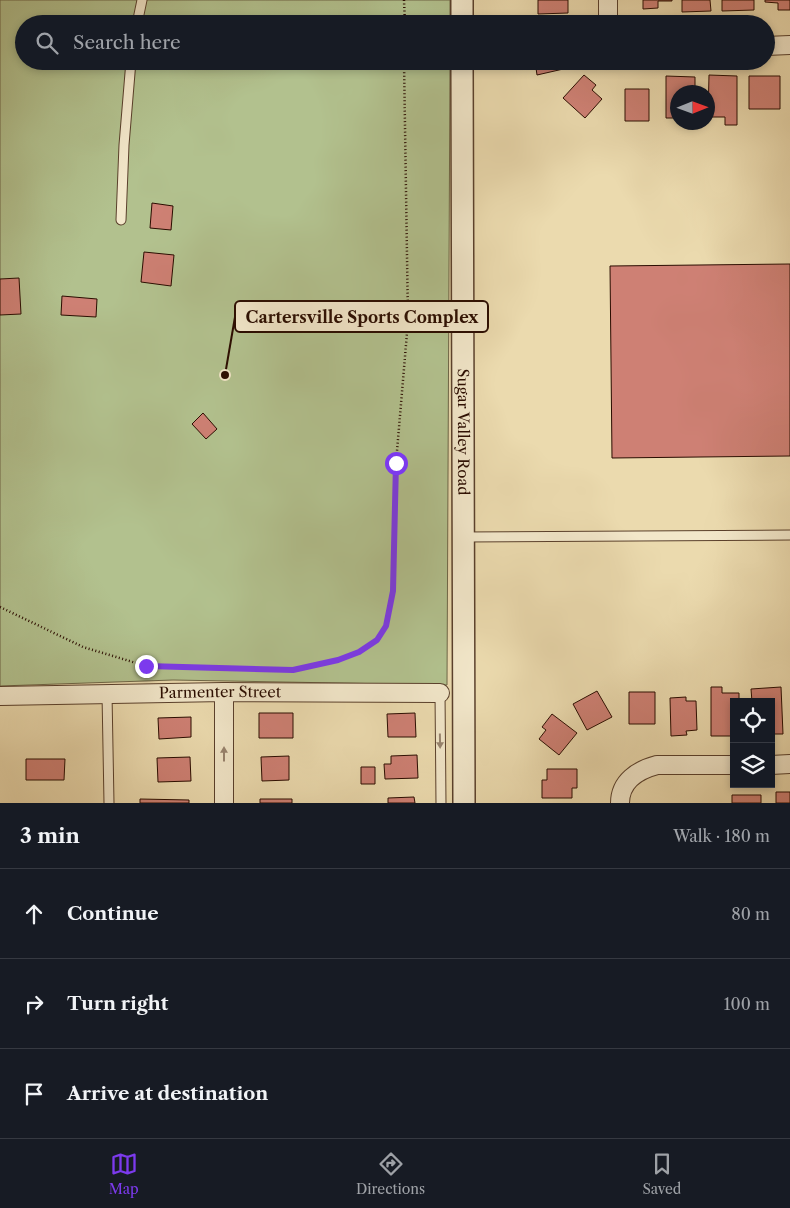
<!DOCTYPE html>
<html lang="en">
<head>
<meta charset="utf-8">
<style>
	:root { --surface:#171b24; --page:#242831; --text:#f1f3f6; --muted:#9ea1a6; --line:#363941; --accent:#7c3aed }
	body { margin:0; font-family:"Libre Caslon Text",serif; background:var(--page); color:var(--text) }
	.controls { position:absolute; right:15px; bottom:15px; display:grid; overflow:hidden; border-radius:0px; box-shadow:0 2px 8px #0003 }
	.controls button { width:45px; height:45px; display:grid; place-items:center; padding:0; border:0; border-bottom:1px solid var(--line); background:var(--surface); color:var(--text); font:25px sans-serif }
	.compass { position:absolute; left:670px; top:85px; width:45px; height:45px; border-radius:50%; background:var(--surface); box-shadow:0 2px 8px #0003; rotate:89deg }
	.stop { position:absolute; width:15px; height:15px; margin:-11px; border:4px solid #7c3aed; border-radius:50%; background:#fff }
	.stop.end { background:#7c3aed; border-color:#fff; box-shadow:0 1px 5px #0008 }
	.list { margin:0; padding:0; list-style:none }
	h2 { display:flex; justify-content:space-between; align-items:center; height:65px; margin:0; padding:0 20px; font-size:21px }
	h2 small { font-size:16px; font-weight:400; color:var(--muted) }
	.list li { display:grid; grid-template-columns:32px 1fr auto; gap:15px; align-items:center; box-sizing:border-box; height:90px; padding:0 20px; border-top:1px solid var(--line) }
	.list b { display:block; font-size:19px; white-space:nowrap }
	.list em { font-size:16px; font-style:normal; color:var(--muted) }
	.icon { flex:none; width:28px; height:28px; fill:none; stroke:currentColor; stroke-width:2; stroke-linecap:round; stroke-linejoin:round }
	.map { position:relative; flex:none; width:790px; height:803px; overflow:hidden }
	.search { position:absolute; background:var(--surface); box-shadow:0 2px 8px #0003; left:15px; right:15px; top:15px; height:55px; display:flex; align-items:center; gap:12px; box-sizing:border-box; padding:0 18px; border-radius:28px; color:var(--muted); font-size:19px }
	.sheet { height:335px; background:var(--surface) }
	nav { display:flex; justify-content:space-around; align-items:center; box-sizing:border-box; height:70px; border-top:1px solid var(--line); background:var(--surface); font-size:14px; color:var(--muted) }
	nav a { display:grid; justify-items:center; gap:2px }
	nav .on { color:var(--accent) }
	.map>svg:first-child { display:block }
</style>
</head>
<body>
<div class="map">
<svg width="790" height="803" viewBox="0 0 790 803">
	<rect width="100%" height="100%" fill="#ebdaae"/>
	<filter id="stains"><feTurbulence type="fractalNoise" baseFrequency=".004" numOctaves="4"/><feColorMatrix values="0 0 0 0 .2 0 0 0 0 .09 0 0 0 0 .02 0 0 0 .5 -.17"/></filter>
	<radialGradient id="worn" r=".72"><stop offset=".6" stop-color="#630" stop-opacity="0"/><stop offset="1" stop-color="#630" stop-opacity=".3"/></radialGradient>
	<path fill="#b2c18e" stroke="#6e6647" d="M0,0H450V24H24V61H450L447,685L173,680L0,686Z"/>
	<path fill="#ce8074" stroke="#2a0c00" d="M538,0H568V13L538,14Z
		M643,0H672V1H658V8L643,9Z
		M682,0H710L711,11L682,12Z
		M722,0H754V10L722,11Z
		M765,0H790V10H778V3L765,2Z
		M535,61H570L572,67L537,75Z
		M584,75L596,85L592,90L602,99L585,118L563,98Z
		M709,75L737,76V125H725V117H708Z
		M666,76L695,77V92H678V118H666Z
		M749,76H780V109H749Z
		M625,89H649V121H625Z
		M152,203L173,206L171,230L150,228Z
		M144,252L174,255L171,286L141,282Z
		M790,264V456L612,458L610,266Z
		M19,278L21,314L0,315V279Z
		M62,296L97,299L96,317L61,315Z
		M203,413L217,429L206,439L192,424Z
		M711,687H722V693H739V702H734V736H711Z
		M781,687L783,734H771V702H752L751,689Z
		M597,691L612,717L587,730L573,704Z
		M629,692H655V724H629Z
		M686,697V701H696L697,730L686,731L687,735L671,736L670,698Z
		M259,713H293V738H259Z
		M415,713L416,737H388L387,714Z
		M552,714L577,733L559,755L539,739L546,730L542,727Z
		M191,717V737L159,739L158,718Z
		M417,755L418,778L385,779L384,764H391V756Z
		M289,756V780L262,781L261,757Z
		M190,757L191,781L158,782L157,758Z
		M26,759H65L64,780H26Z
		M361,767H375V784H361Z
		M547,769H577V788H572V798H542V780H547Z
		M776,792H790V803H776Z
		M732,795H761V803H732Z
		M414,797L415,803H388V798Z
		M140,799L189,800V803H140Z
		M260,799H292V803H260Z"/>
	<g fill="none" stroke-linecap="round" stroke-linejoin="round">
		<defs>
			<path id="service" d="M137,24L142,0
				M121,220L124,145L131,61
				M464,537L790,535
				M440,693L441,803
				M107,694L109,803"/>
			<g id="minor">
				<path d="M608,0V24"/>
				<path d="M766,46L790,45"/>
				<path id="s1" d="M0,696L224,692L440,693"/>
				<path d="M771,765L790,764"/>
				<path d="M224,803V692"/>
				<path d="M620,803C620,781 638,770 657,765H734"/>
			</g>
			<g id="tertiary">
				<path d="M462,0V24"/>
				<path id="s2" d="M462,61L464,803"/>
			</g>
		</defs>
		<use href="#service" stroke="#5a402c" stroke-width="11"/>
		<use href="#minor" stroke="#5a402c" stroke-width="20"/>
		<use href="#tertiary" stroke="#5a402c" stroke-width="24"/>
		<path stroke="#2a0c00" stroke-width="2.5" stroke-dasharray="1 2.5" stroke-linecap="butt" d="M404,0L405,24
			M0,607L83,647L146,666L293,670L339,660L359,652L377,640L386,626L393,591L396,463L408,321L404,61"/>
		<use href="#service" stroke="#f2e7ca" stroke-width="9"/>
		<use href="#minor" stroke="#f2e7ca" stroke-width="18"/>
		<use href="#tertiary" stroke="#f2e7ca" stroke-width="21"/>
	</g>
	<defs><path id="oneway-solid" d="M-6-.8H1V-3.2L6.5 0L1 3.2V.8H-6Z" transform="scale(1.25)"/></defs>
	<g fill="#98846f">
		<use href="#oneway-solid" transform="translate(440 741) rotate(89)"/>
		<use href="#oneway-solid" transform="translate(224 754) rotate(-90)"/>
	</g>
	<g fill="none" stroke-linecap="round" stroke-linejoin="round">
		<path stroke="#7c3aed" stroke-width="6" d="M146,666L293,670L338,660L359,652L377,640L386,626L393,591L396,463"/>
	</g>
	<g text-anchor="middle" stroke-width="5" stroke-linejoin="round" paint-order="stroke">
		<g font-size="15" fill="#2a0c00" stroke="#f2e7ca">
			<text dy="5" stroke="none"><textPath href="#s2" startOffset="371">Sugar Valley Road</textPath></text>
			<text dy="5" stroke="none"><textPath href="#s1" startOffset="220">Parmenter Street</textPath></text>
		</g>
	</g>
	<path fill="none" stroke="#2a0c00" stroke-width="2" d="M225 375L235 317"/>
	<circle fill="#2a0c00" stroke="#f2e7ca" stroke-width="2" cx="225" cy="375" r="5"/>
	<rect fill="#f2e7ca" stroke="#2a0c00" stroke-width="2" x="235" y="301" width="253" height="31" rx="5"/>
	<g font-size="16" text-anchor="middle" font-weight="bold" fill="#2a0c00">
		<text x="362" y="323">Cartersville Sports Complex</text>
	</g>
	<rect width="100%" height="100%" filter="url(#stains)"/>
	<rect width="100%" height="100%" fill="url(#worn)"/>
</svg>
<div class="controls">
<button><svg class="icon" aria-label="locate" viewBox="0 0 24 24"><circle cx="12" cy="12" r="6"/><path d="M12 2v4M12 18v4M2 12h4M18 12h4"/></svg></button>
<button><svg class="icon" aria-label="layers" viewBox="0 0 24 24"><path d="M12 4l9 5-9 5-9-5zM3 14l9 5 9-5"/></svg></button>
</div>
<svg class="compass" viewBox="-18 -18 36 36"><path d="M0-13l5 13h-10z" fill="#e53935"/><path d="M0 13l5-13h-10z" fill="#9ea1a6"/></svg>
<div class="stop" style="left:396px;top:463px"></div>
<div class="stop end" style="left:146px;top:666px"></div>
<div class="search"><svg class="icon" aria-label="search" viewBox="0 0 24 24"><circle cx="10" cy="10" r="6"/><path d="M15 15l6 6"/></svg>Search here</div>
</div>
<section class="sheet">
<h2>3 min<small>Walk · 180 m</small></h2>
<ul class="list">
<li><svg class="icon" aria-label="ahead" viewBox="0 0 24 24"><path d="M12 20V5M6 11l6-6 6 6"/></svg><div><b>Continue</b></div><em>80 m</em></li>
<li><svg class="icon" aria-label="right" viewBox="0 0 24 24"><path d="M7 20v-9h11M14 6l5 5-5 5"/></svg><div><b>Turn right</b></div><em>100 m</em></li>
<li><svg class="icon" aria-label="arrive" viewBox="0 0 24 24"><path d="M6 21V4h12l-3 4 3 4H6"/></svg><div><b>Arrive at destination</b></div></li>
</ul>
</section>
<nav>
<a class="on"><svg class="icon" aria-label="map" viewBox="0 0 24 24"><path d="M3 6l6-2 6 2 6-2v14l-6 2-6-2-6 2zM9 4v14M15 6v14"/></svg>Map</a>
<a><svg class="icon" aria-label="directions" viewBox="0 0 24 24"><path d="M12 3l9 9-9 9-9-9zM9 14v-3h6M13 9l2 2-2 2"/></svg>Directions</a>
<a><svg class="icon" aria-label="saved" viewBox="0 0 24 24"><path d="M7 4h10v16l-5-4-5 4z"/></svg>Saved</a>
</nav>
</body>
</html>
